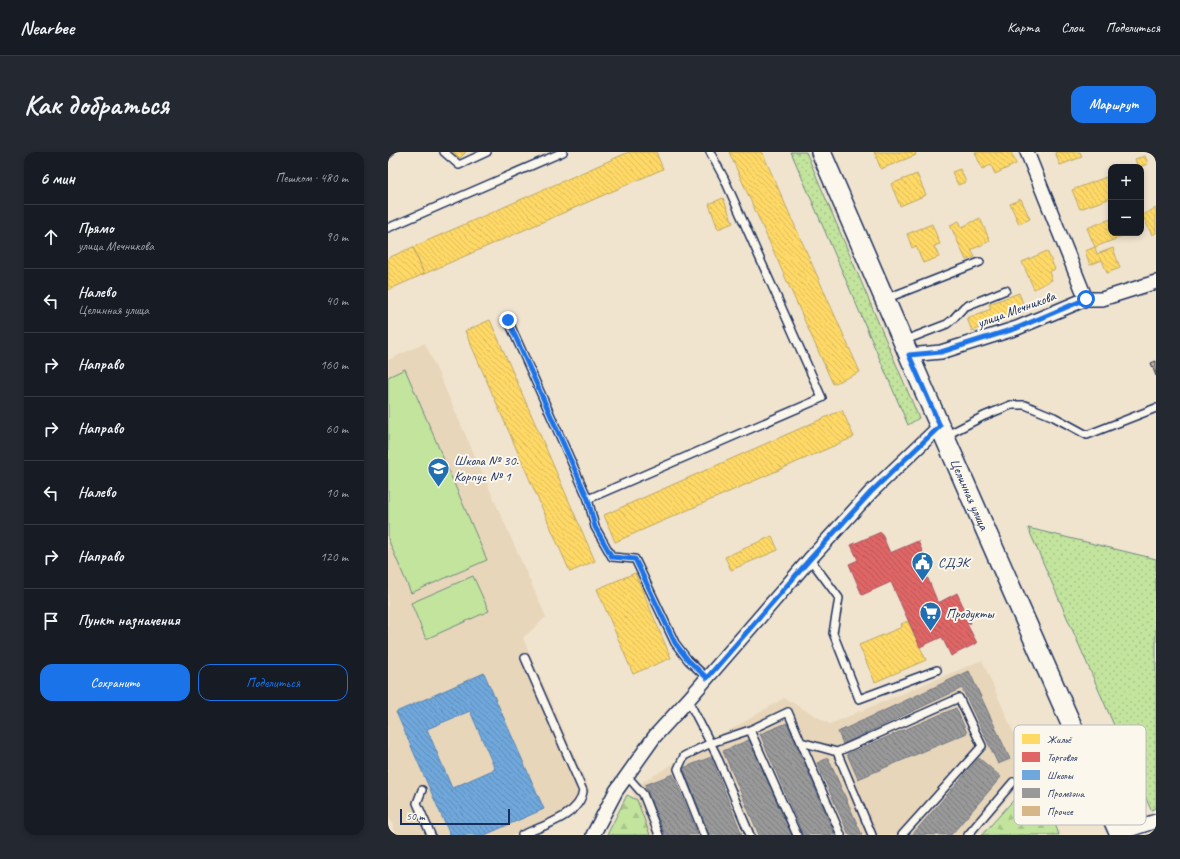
<!DOCTYPE html>
<html lang="ru">
<head>
<meta charset="utf-8">
<style>
	:root { --surface:#171b24; --page:#242831; --text:#f1f3f6; --muted:#9ea1a6; --line:#363941; --accent:#1a73e8 }
	body { margin:0; font-family:Caveat,sans-serif; background:var(--page); color:var(--text) }
	.controls { position:absolute; right:12px; top:12px; display:grid; overflow:hidden; border-radius:8px; box-shadow:0 2px 6px #0003 }
	.controls button { width:36px; height:36px; display:grid; place-items:center; padding:0; border:0; border-bottom:1px solid var(--line); background:var(--surface); color:var(--text); font:20px sans-serif }
	.scale { position:absolute; left:12px; bottom:10px; width:110px; box-sizing:border-box; padding-left:4px; border:2px solid #1b2f5e; border-top:0; font-size:11px; line-height:14px; white-space:nowrap; color:#1b2f5e; -webkit-text-stroke:3px #fbf7ec; paint-order:stroke }
	.stop { position:absolute; width:12px; height:12px; margin:-9px; border:3px solid #1a73e8; border-radius:50%; background:#fff }
	.stop.end { background:#1a73e8; border-color:#fff; box-shadow:0 1px 4px #0008 }
	.list { margin:0; padding:0; list-style:none }
	h2 { display:flex; justify-content:space-between; align-items:center; height:52px; margin:0; padding:0 16px; font-size:17px }
	h2 small { font-size:13px; font-weight:400; color:var(--muted) }
	.list li { display:grid; grid-template-columns:26px 1fr auto; gap:12px; align-items:center; box-sizing:border-box; height:64px; padding:0 16px; border-top:1px solid var(--line) }
	.list b { display:block; font-size:15px; white-space:nowrap }
	.list p { margin:0; font-size:13px; white-space:nowrap; color:var(--muted) }
	.list em { font-size:13px; font-style:normal; color:var(--muted) }
	.actions { display:flex; gap:8px; padding:12px 16px }
	.actions a { flex:1; padding:9px 0; border:1px solid var(--accent); border-radius:12px; text-align:center; font-size:14px; color:var(--accent) }
	.actions .main { background:var(--accent); color:#fff }
	.icon { flex:none; width:22px; height:22px; fill:none; stroke:currentColor; stroke-width:2; stroke-linecap:round; stroke-linejoin:round }
	.map { position:relative; flex:none; width:768px; height:683px; overflow:hidden; border-radius:12px }
	header { display:flex; align-items:center; gap:24px; box-sizing:border-box; height:56px; padding:0 20px; background:var(--surface); border-bottom:1px solid var(--line) }
	header strong { font-size:19px }
	nav { display:flex; gap:22px; margin-inline-start:auto; font-size:14px }
	.intro { display:flex; align-items:center; justify-content:space-between; box-sizing:border-box; height:96px; padding:0 24px }
	h1 { margin:0; font-size:28px }
	.button { padding:10px 18px; border-radius:12px; background:var(--accent); color:#fff; font-size:14px; font-weight:700 }
	main { display:flex; gap:24px; padding:0 24px }
	aside { flex:1; background:var(--surface); border-radius:12px; box-shadow:0 2px 6px #0003 }
	.map>svg:first-child { display:block }
</style>
</head>
<body>
<header>
<strong>Nearbee</strong>
<nav><a>Карта</a><a>Слои</a><a>Поделиться</a></nav>
</header>
<div class="intro"><h1>Как добраться</h1><a class="button">Маршрут</a></div>
<main>
<aside>
<h2>6 мин<small>Пешком · 480 m</small></h2>
<ul class="list">
<li><svg class="icon" aria-label="ahead" viewBox="0 0 24 24"><path d="M12 20V5M6 11l6-6 6 6"/></svg><div><b>Прямо</b><p>улица Мечникова</p></div><em>90 m</em></li>
<li><svg class="icon" aria-label="left" viewBox="0 0 24 24"><path d="M17 20v-9H6M10 6l-5 5 5 5"/></svg><div><b>Налево</b><p>Целинная улица</p></div><em>40 m</em></li>
<li><svg class="icon" aria-label="right" viewBox="0 0 24 24"><path d="M7 20v-9h11M14 6l5 5-5 5"/></svg><div><b>Направо</b></div><em>160 m</em></li>
<li><svg class="icon" aria-label="right" viewBox="0 0 24 24"><path d="M7 20v-9h11M14 6l5 5-5 5"/></svg><div><b>Направо</b></div><em>60 m</em></li>
<li><svg class="icon" aria-label="left" viewBox="0 0 24 24"><path d="M17 20v-9H6M10 6l-5 5 5 5"/></svg><div><b>Налево</b></div><em>10 m</em></li>
<li><svg class="icon" aria-label="right" viewBox="0 0 24 24"><path d="M7 20v-9h11M14 6l5 5-5 5"/></svg><div><b>Направо</b></div><em>120 m</em></li>
<li><svg class="icon" aria-label="arrive" viewBox="0 0 24 24"><path d="M6 21V4h12l-3 4 3 4H6"/></svg><div><b>Пункт назначения</b></div></li>
</ul>
<div class="actions"><a class="main">Сохранить</a><a>Поделиться</a></div>
</aside>
<div class="map">
<svg width="768" height="683" viewBox="0 0 768 683">
	<defs>
		<pattern id="grass-dots" width="8" height="8" patternUnits="userSpaceOnUse"><rect width="8" height="8" fill="#c3e49d"/><path d="M2 2h.1M6 6h.1" fill="none" stroke="#a7c48a" stroke-width="1.8" stroke-linecap="round"/></pattern>
		<pattern id="forest-firs" width="22" height="20" patternUnits="userSpaceOnUse"><rect width="22" height="20" fill="#c3e49d"/><path d="M5 1l3.5 6h-7zM16 11l3.5 6h-7z" fill="#a7c48a"/></pattern>
		<pattern id="homes-back-hatch" width="6" height="6" patternUnits="userSpaceOnUse"><rect width="6" height="6" fill="#ffd966"/><path d="M-1 5l2 2M0 0l6 6M5-1l2 2" fill="none" stroke="#dabb5b"/></pattern>
		<pattern id="shops-back-hatch" width="6" height="6" patternUnits="userSpaceOnUse"><rect width="6" height="6" fill="#e06666"/><path d="M-1 5l2 2M0 0l6 6M5-1l2 2" fill="none" stroke="#b55457"/></pattern>
		<pattern id="schools-back-hatch" width="6" height="6" patternUnits="userSpaceOnUse"><rect width="6" height="6" fill="#6fa8dc"/><path d="M-1 5l2 2M0 0l6 6M5-1l2 2" fill="none" stroke="#5a89b6"/></pattern>
		<pattern id="industry-back-hatch" width="6" height="6" patternUnits="userSpaceOnUse"><rect width="6" height="6" fill="#999"/><path d="M-1 5l2 2M0 0l6 6M5-1l2 2" fill="none" stroke="#7c7d80"/></pattern>
		<pattern id="building-back-hatch" width="6" height="6" patternUnits="userSpaceOnUse"><rect width="6" height="6" fill="#d6b78a"/><path d="M-1 5l2 2M0 0l6 6M5-1l2 2" fill="none" stroke="#ad9574"/></pattern>
	</defs>
	<rect width="100%" height="100%" fill="#f0e4cf"/>
	<filter id="ink" filterUnits="userSpaceOnUse"><feTurbulence type="fractalNoise" baseFrequency=".025" numOctaves="2"/><feDisplacementMap in="SourceGraphic" scale="8" xChannelSelector="R" yChannelSelector="G"/><feConvolveMatrix kernelMatrix="1 2 1 2 8 2 1 2 1" color-interpolation-filters="sRGB"/></filter>
	<g filter="url(#ink)">
		<path fill="#e8d6ba" d="M37,191L158,465L135,486L202,639L183,665L143,683H9L0,663V208Z
			M594,508L643,621L586,683H263L243,637L396,546L442,572Z"/>
		<path fill="url(#grass-dots)" stroke="#6f8a7e" d="M403,0H418L531,266L520,273Z
			M640,376L768,407V656L763,658Z"/>
		<path fill="url(#forest-firs)" stroke="#6f8a7e" d="M650,621L671,683H594Z
			M239,643L249,648L262,683H219Z"/>
		<path fill="#c3e49d" stroke="#6f8a7e" d="M17,217L99,408L23,441L0,387V225Z
			M85,424L101,459L38,487L23,451Z"/>
		<path fill="url(#homes-back-hatch)" stroke="#bba664" d="M64,0H78L72,6Z
			M241,0H268L275,17L36,122L25,95Z
			M341,0H374L472,220L445,232Z
			M486,0H527L528,3L493,17Z
			M587,0H623L628,12L607,22L603,13L594,17Z
			M667,0H692L694,5L672,13Z
			M757,4L760,12L750,15L747,7Z
			M572,17L578,30L570,33L564,20Z
			M529,22L538,43L512,54L503,32Z
			M721,24L723,31V46L692,57L684,38Z
			M335,46L345,71L330,77L321,52Z
			M633,47L642,67L631,72L622,52Z
			M768,56V81L764,83L754,63Z
			M592,66L602,89L583,98L587,105L578,108L562,73L571,69L574,75Z
			M723,67V81H732L733,85L707,95L699,76Z
			M544,72L552,92L546,94L551,105L535,111L528,94L524,96L519,82Z
			M25,95L36,122L0,138V106Z
			M707,95L709,102L725,96L732,116L719,121L714,108L702,113L697,99Z
			M659,99L667,117L661,120L664,128L646,137L634,110Z
			M631,141L638,159L584,179L579,166L603,157L601,152Z
			M102,168L207,409L182,420L77,179Z
			M454,258L466,285L227,390L216,363Z
			M384,384L390,398L343,418L337,405Z
			M247,421L283,506L245,522L209,437Z
			M520,469L538,508L487,530L471,493L514,475L513,472Z"/>
		<path fill="url(#shops-back-hatch)" stroke="#a55664" d="M493,380L502,401L530,389L541,415L536,417L550,451L569,441L583,471L579,472L589,491L563,504L554,485L532,495L503,430L474,443L461,412L470,408L463,393Z"/>
		<path fill="url(#schools-back-hatch)" stroke="#5684b6" fill-rule="evenodd" d="M96,521L156,657L97,683H62L8,560ZM82,559L107,617L64,636L39,577Z"/>
		<path fill="url(#industry-back-hatch)" stroke="#737987" d="M581,519L622,607L610,612L574,536L455,592L450,580Z
			M568,556L579,581L470,627L459,602Z
			M399,571L447,683H415L372,582Z
			M363,587L404,683H371L335,599Z
			M323,605L354,683H321L295,616Z
			M440,606L474,683H461L429,611Z
			M591,606L613,625L563,683H524Z
			M285,622L310,683H277L257,633Z"/>
		<path fill="url(#building-back-hatch)" stroke="#1b2f5e" d="M768,209V224L763,211Z"/>
		<g fill="none" stroke-linecap="round" stroke-linejoin="round">
			<defs>
				<path id="lane" d="M56,0L71,13L99,0
					M0,2L2,0
					M0,76L175,0
					M497,147L592,110
					M120,168L200,347L434,246L336,26L322,0
					M515,189L559,172L565,167L576,155L618,138
					M557,284L596,264L623,253H637L666,265L699,283L768,256
					M200,347L207,375L224,405L247,407L287,491L300,508L319,526
					M422,407L451,446L445,481L471,547L549,518
					M300,548L328,602L362,683
					M362,578L400,560L453,683
					M413,590L449,600L484,683
					M449,600L571,546L594,594L514,683
					M239,624L255,642L271,683
					M34,638L29,651L43,683
					M134,683C154,674 192,664 195,639L137,506
					M316,683L290,617L296,604L323,591L362,578L409,683
					M580,683L625,630"/>
				<path id="street" d="M639,0L698,147
					M521,203L553,200L629,176L698,147H714L768,130
					M732,681L768,669
					M205,683L228,639L267,584L300,548L422,407L483,340L552,274"/>
				<g id="secondary">
					<path id="s1" d="M433,0L546,261L732,683"/>
				</g>
			</defs>
			<use href="#lane" stroke="#1b2f5e" stroke-width="10"/>
			<use href="#street" stroke="#1b2f5e" stroke-width="16"/>
			<use href="#secondary" stroke="#1b2f5e" stroke-width="22"/>
			<use href="#lane" stroke="#fbf7ec" stroke-width="7"/>
			<use href="#street" stroke="#fbf7ec" stroke-width="13"/>
			<use href="#secondary" stroke="#fbf7ec" stroke-width="19"/>
		</g>
	</g>
	<g fill="none" stroke-linecap="round" stroke-linejoin="round" filter="url(#ink)">
		<path stroke="#1a73e8" stroke-width="5" d="M120,168L200,347L207,375L224,405L247,407L287,491L300,508L319,526L422,407L483,340L552,274L521,203L553,200L629,176L698,147"/>
	</g>
	<defs>
		<symbol id="school-pin" viewBox="-11 -11 22 30"><path d="M0 17L-7.5 6A9.5 9.5 0 1 1 7.5 6Z" fill="#1f6fb2" stroke="#fbf7ec"/><path d="M0-5L7-2L0 1L-7-2ZM-4 1L0 2.5L4 1V4Q0 6-4 4Z" fill="#fff"/></symbol>
		<symbol id="civic-pin" viewBox="-11 -11 22 30"><path d="M0 17L-7.5 6A9.5 9.5 0 1 1 7.5 6Z" fill="#1f6fb2" stroke="#fbf7ec"/><path d="M-.6-6.5H3V-4.5H.6V-3L4-1V1h2V6H-6V1h2V-1L-.6-3ZM-1.2 2.5V6h2.4V2.5Z" fill="#fff"/></symbol>
		<symbol id="supermarket-pin" viewBox="-11 -11 22 30"><path d="M0 17L-7.5 6A9.5 9.5 0 1 1 7.5 6Z" fill="#1f6fb2" stroke="#fbf7ec"/><path d="M-6-5.5h2.5l.6 2H6L4.5 2H-2.5L-4.4-4H-6ZM-1.5 3.2a1.3 1.3 0 1 0 .1 0ZM3 3.2a1.3 1.3 0 1 0 .1 0Z" fill="#fff"/></symbol>
	</defs>
	<g fill-rule="evenodd">
		<use href="#school-pin" x="38" y="304" width="25" height="34"/>
		<use href="#civic-pin" x="522" y="398" width="25" height="34"/>
		<use href="#supermarket-pin" x="530" y="448" width="25" height="34"/>
	</g>
	<g text-anchor="middle" stroke-width="4" stroke-linejoin="round" paint-order="stroke">
		<g font-size="14" fill="#1b2f5e" stroke="#fbf7ec">
			<text transform="translate(628 157) rotate(-20)" y="5">улица Мечникова</text>
			<text dy="5" stroke="none"><textPath href="#s1" startOffset="373">Целинная улица</textPath></text>
		</g>
		<g font-size="14" fill="#1b2f5e" stroke="#fbf7ec" text-anchor="start">
			<text x="66" y="313">Школа № 30.<tspan x="66" dy="16">Корпус № 1</tspan></text>
			<text x="550" y="415">СДЭК</text>
			<text x="558" y="466">Продукты</text>
		</g>
	</g>
	<rect x="626" y="573" width="132" height="100" rx="6" fill="#fbf7ec" stroke="#b8bbc1" stroke-width="1"/>
	<rect x="634" y="582" width="18" height="10" fill="#ffd966"/>
	<rect x="634" y="600" width="18" height="10" fill="#e06666"/>
	<rect x="634" y="618" width="18" height="10" fill="#6fa8dc"/>
	<rect x="634" y="636" width="18" height="10" fill="#999"/>
	<rect x="634" y="654" width="18" height="10" fill="#d6b78a"/>
	<g font-size="11" fill="#1b2f5e">
		<text x="659" y="591">Жильё</text>
		<text x="659" y="609">Торговля</text>
		<text x="659" y="627">Школы</text>
		<text x="659" y="645">Промзона</text>
		<text x="659" y="663">Прочее</text>
	</g>
</svg>
<div class="controls">
<button>+</button>
<button>−</button>
</div>
<div class="scale">50 m</div>
<div class="stop" style="left:698px;top:147px"></div>
<div class="stop end" style="left:120px;top:168px"></div>
</div>
</main>
</body>
</html>
